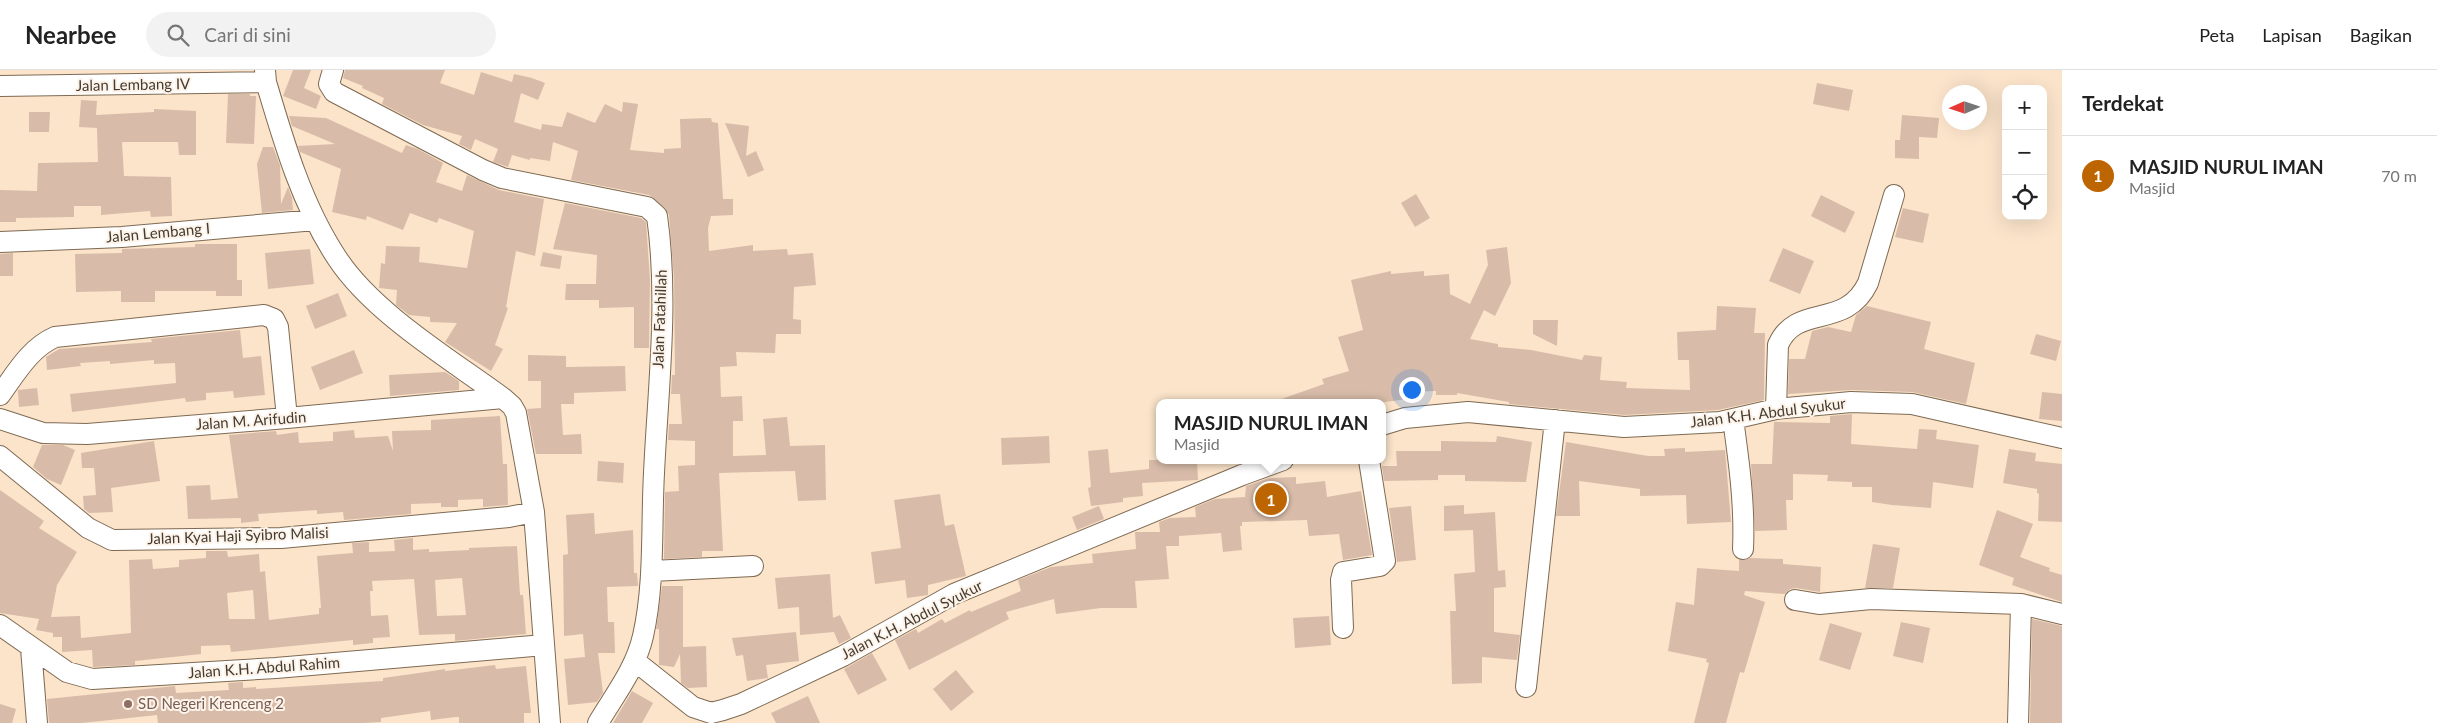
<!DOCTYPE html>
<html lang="id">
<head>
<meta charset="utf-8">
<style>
	:root { --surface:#fff; --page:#f2f2f2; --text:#222; --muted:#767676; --line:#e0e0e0; --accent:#bd6500 }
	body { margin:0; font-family:Lato,sans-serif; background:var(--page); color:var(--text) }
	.controls { position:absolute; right:15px; top:15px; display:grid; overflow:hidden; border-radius:10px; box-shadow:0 5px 20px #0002 }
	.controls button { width:45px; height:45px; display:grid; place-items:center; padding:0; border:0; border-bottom:1px solid var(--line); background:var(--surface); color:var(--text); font:25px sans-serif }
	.compass { position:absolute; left:1942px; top:15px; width:45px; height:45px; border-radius:50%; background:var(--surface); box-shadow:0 5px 20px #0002; rotate:267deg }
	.you { position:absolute; left:1411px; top:319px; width:18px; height:18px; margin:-12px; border:4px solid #fff; border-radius:50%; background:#1a73e8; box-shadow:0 0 0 8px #1a73e833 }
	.badge { display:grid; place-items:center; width:32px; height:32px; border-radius:50%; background:var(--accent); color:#fff; font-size:16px; font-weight:700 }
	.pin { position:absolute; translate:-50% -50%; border:2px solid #fff; box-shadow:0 1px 5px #0006 }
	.popup { position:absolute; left:1156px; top:329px; width:230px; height:65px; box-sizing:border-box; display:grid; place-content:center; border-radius:10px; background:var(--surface); filter:drop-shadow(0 1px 4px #0005); font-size:16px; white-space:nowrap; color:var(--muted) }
	.popup b { font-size:19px; color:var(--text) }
	.popup::after { content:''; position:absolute; left:50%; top:100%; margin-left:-10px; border:10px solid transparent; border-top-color:var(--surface) }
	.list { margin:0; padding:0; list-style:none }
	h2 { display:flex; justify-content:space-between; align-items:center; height:65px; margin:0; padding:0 20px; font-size:21px }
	h2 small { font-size:16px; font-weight:400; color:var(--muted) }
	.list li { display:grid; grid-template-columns:32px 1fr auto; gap:15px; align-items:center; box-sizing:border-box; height:80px; padding:0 20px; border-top:1px solid var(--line) }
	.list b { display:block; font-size:19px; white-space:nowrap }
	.list p { margin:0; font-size:16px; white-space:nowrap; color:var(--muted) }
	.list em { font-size:16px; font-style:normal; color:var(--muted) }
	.icon { flex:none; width:28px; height:28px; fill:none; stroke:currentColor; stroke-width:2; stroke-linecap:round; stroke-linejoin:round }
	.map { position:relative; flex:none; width:2062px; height:653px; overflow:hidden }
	header { display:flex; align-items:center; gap:30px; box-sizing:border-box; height:70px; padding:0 25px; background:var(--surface); border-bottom:1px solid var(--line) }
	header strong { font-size:24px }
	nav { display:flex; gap:28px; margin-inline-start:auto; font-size:18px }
	.search { width:350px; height:45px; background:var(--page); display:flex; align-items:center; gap:12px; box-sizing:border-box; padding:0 18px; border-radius:28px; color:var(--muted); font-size:19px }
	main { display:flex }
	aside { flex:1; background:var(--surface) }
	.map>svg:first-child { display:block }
</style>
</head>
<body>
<header>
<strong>Nearbee</strong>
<div class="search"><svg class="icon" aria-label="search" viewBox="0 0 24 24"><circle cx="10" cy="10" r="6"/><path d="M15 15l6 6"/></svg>Cari di sini</div>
<nav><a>Peta</a><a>Lapisan</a><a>Bagikan</a></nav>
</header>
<main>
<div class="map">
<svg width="2062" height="653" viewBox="0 0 2062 653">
	<rect width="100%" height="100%" fill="#fbe4ca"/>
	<path fill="#d8bca9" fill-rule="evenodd" d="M293,0H311L304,18L321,26L316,39L283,26Z
		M345,0H445L440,13L474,25L481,2L512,12L514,4L532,8L545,13L538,30L521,23L514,52L541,60L542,54L562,57L567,42L595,53L605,34L622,42L623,32L638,34L630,80L664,83V79L681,78L680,49L711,48L712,52L718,53L723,129H733V145L711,146L708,158L709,181L753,175V181L787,179L788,185L813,183L816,215L794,217L793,249L801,250V264H776L775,283L736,282L737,296L720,297L721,327L742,326L743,351H733V386L766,385L763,349L787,347L790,376L825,375L826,430L798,431L795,401L719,403L723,481H702V487L664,489L665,422L679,421L678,396L695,395V371L668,370L669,354H682L680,324H671L672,305H675L674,209L669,145L665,138L649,125L571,110L578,81L553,72L550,91L530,88V90L512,85L508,97L493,92L498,79L475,69L471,80L459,74L462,66L423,55L382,34L384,28L362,18L363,16L343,8Z
		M1817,13L1853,20L1849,41L1813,34Z
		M228,24H250V26H256L254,74L226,73Z
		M81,30L97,31L96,45L154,42V39L196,41V85H179L178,72H122L124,106L171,107L172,146L151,147L150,141L101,145V136H74V147L16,148V152H0V120L37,121L38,93L98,92L97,58L79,57Z
		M29,42H50L49,62H29Z
		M1902,45L1939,48L1937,68L1919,67V89L1895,88V70H1900Z
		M289,46L326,48L402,83L406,75L418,79L443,93L436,112L462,121L467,105L499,120L544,129L535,186L516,181L506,237L508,238L495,275L503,279L491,301L445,272L457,253L430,252V247L409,245L396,235L397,220L379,218L381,193L385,194L386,176L420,177L419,192L467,198L474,161L439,148L437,153L410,143L403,160L367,146L366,150L332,142L341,99L300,82L298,76L335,74L292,56Z
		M725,53L749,56L746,86L756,81L764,100L748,107Z
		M263,77H273L280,95L281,134L288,117L292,128L293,140L262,143L257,94Z
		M1416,124L1430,148L1415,157L1401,133Z
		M1821,125L1855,142L1845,163L1811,146Z
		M565,133L641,148L646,152L650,210L649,278H634V237L599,238V230H565L566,214H596L597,185L553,179Z
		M1903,138L1929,144L1923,173L1895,167Z
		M195,174H237V210H242V226H216V221H155V232H121V221L76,222L75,184L122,183V179L195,177Z
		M1507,177L1511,213L1495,246L1484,240L1470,269L1498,274V277L1531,280L1582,290L1584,285L1602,287L1600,310L1627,312L1626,318L1690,320L1689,290H1678L1677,262L1716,260L1717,236L1756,238L1754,263H1765L1764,330L1718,340L1624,345L1509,334V332L1457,323V325H1436V321L1406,322L1407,329L1378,333H1276V331L1324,314L1322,309L1349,301L1338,267L1363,260L1351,210L1391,201V204L1424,201V206L1449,204L1450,224L1470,234L1488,195L1486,180Z
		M1783,178L1814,191L1800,224L1769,211Z
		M310,179L314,214L268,219L265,183Z
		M543,182L562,186L560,199L540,196Z
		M13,183V206H0V184Z
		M338,223L347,246L315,259L306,236Z
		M1867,236L1931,252L1924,279L1975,293L1966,334L1912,322L1851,320L1788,324L1789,289H1805L1812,261L1828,257L1851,262L1856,245Z
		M1533,250H1558L1557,276L1533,264Z
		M240,260L243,288L261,286L265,325L234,328L233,321L206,323V330L186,332L185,328L72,342L70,324L176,313L175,293L154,294V290L110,294V291L80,293L81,296L47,300L46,287L59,279L152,272L151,269Z
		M2036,264L2061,271L2056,291L2030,284Z
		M354,280L363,303L320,320L311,297Z
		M528,285L566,286V297L625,296L626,321L574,323V334H561L563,365L581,364L582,384H536L527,339L541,338V311H528Z
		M445,302L459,311V320L390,326L389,305Z
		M37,318L39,335L19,337L18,320Z
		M2042,322L2062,324V351L2039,349Z
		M1852,344L1851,374L1917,379L1919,359L1937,360L1936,369L1979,375L1973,418L1933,412L1931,438L1892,435L1872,432V417H1852V412L1827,411L1828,405L1793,404V430H1786L1787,460L1755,461L1751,394H1772L1774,352L1830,353V346Z
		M500,346L503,394H507L508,435L483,437V429L458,430V437H441V433L411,434V444L344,450L343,442L317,444V440L258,444L259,451L241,453V448L188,449L186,416L210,415L211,430L238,428L229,365L276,361L277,365L298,362L299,373L333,371V362L354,360L355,368L388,366L393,381L392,361L431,360V350Z
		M1049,366L1050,393L1002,395L1001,368Z
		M1497,366L1532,372L1526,412L1465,411V405H1438V410L1384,411L1382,396H1397L1396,381H1441V371L1496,372Z
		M154,371L160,411L111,418L113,442L89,443L84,439L83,426L96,425L94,398H82L81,383Z
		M1566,372L1648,386H1665L1664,379L1685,378V382L1725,380L1731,452L1687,454L1686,425L1640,426V419L1579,411L1580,446H1556Z
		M42,375H63L75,380L61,415L47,409L33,397Z
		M1108,379L1110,403L1149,399V390H1197L1198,410L1142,413L1143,426L1123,428V432L1091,436L1088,418L1091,417L1088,381Z
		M2009,379L2036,383L2035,391L2062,394V452L2038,451L2039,424L2037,423V419L2003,413Z
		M598,391L624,393L623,413L597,411Z
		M1296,407V414L1325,411L1327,427L1361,421L1372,485L1343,490L1339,464L1309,466L1307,450L1242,452V456H1240L1242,480L1223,482L1221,463L1179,466V476H1166L1169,509L1135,511L1137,538H1101L1056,544L1054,529L1006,542L1009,549L909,600L895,570L916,559L918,563L942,549L945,553L970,540L971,542L1021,521L1018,510L1051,497L1093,493L1092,484L1136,479L1135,462H1160L1159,452L1170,448L1196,447L1195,437L1215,429L1245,427L1246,416L1269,408Z
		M0,420L44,451L39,458L77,482L57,515L51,547L80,546L81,568L131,563L129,490L152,489L153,499L179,497V490L206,488V481H227L228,487L259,484L260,502L265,501L269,550L319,544V538H321L317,486L353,483L352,473L369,472V482L395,481L394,470L413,468V480L429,479V482L469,480V478L517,476L520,525H523L526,564L455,571V564L419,565L414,509L372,511L373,521H370L371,546L388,545L390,567L373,568V573L353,575V570L231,582L230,575L201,576V584L135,591V595L93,597L92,580L62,582V567H53V563L36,560L39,549L0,543ZM462,508L466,545L437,546L435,510ZM253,520L255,549H229L227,523Z
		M940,424L945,456L954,454L966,506L928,515V525L907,528L905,510L875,514L871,482L901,478L894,430Z
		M1464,435V444L1495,442L1498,501L1505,500L1506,517L1494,518V562L1520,565L1517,590L1482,587V613L1452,614L1450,541H1456L1454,504L1475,502L1473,460L1444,461V436Z
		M1099,436L1104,449L1077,460L1072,447Z
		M1411,436L1416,490L1397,492L1389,438Z
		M1997,440L2033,454L2020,487L2050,498L2049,501L2062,505V532L2012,515L2014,508L1979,495Z
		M594,443L595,464L633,460L634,503H637L638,516L607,517L608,552H614L615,583H598L603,623L597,632L568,635L564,589L585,587L583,564L564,566L563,485L568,484L566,445Z
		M1873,474L1900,478L1893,518H1865Z
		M1750,488L1783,489V494L1821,497L1820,522L1796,518L1790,519L1785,524L1745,521L1744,525L1765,532L1744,603L1740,602L1726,653H1694L1709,593L1706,592L1707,589L1668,581L1676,532L1694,535L1697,498L1739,501V490Z
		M830,504L833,548L840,545L851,568L839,574L834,562L800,565L799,537L778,539L775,508Z
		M662,516H683V577L706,576L707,617L688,618L681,613L680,584L674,597L659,595V559H656Z
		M1329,546L1331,575L1295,578L1293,548Z
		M2032,549L2062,556V653H2030Z
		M1901,552L1930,558L1923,593L1893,586Z
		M1830,553L1862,563L1850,600L1819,590Z
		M796,562L799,591L766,595L768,608L747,611L743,585L736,586L732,568Z
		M872,583L887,610L858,625L844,599Z
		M495,595L496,599L526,596L531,643H524V653H459V647H456L431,650L430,641L381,648V652L364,653H158L157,645L82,653H49L47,629L175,616L176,623L229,620L228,613L243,612V618L256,617V619L383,611V608L426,602L445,599V601Z
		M956,600L974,622L951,641L933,619Z
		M632,621L653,633L642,653H613Z
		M808,626L820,653H776L771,643Z
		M0,634L16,639L12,653H0Z"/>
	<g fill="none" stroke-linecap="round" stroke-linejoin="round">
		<defs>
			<path id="street" d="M265,0L266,12C284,73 302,135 337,188C373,243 450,289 503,328L512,336L516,343L534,442L550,653
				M333,0L329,14L334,22L483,100L502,108L647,137L657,146C669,231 658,318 654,403C651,457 655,513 643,566C636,598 614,626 598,653
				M0,16L266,12
				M0,172L122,167L315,150
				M0,325C16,303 30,278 55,267L264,245L274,249L278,257L287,348
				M1776,339L1778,275C1797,232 1845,261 1868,213L1894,125
				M0,349L43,363L87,364L287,348L503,328
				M1733,349C1739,392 1745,435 1743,479
				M1382,355L1405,348L1468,342L1624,357L1720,352L1776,339L1851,332L1912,334L2062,368
				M0,386L88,458L112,470L281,468L509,447L534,442
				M652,501L753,496
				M1795,530L1819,534L1871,529L2021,534
				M0,555L67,602L92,609L276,598L544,575
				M1343,558L1341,510L1343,502L1380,496L1385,491L1369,390
				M31,578L37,653
				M635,591L693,637L711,643L723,640L741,634L843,586L954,524L1242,405L1283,390
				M1526,617L1555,350
				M2018,653L2021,534L2062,544"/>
		</defs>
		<use href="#street" stroke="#7e6a53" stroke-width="22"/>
		<use href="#street" stroke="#fff" stroke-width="20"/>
	</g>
	<circle fill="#8d6e63" stroke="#fdf3e9" stroke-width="2" cx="128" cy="634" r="5"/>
	<g text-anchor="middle" stroke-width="4" stroke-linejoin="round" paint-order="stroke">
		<g font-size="15" fill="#443b31" stroke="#fdf3e9">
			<text transform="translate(133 15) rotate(-1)" y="5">Jalan Lembang IV</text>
			<text transform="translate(158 163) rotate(-5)" y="5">Jalan Lembang I</text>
			<text transform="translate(660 249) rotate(-88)" y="5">Jalan Fatahillah</text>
			<text transform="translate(1768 343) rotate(-7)" y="5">Jalan K.H. Abdul Syukur</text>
			<text transform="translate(251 351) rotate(-4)" y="5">Jalan M. Arifudin</text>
			<text transform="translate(238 466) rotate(-2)" y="5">Jalan Kyai Haji Syibro Malisi</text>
			<text transform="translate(912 550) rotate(-27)" y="5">Jalan K.H. Abdul Syukur</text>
			<text transform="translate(264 598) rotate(-4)" y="5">Jalan K.H. Abdul Rahim</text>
		</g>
		<g font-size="15" fill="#785e54" stroke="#fdf3e9" text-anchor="start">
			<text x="138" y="639">SD Negeri Krenceng 2</text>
		</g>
	</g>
</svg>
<div class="controls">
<button>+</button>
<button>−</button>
<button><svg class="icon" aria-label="locate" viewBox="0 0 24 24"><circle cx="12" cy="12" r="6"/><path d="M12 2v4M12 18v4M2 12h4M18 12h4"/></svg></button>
</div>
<svg class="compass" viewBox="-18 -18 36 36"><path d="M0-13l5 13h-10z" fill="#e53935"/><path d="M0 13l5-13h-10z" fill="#767676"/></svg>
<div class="you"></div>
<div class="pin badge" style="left:1271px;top:429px">1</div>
<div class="popup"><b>MASJID NURUL IMAN</b>Masjid</div>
</div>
<aside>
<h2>Terdekat<small></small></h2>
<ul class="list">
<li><span class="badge">1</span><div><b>MASJID NURUL IMAN</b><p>Masjid</p></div><em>70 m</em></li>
</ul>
</aside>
</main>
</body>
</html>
